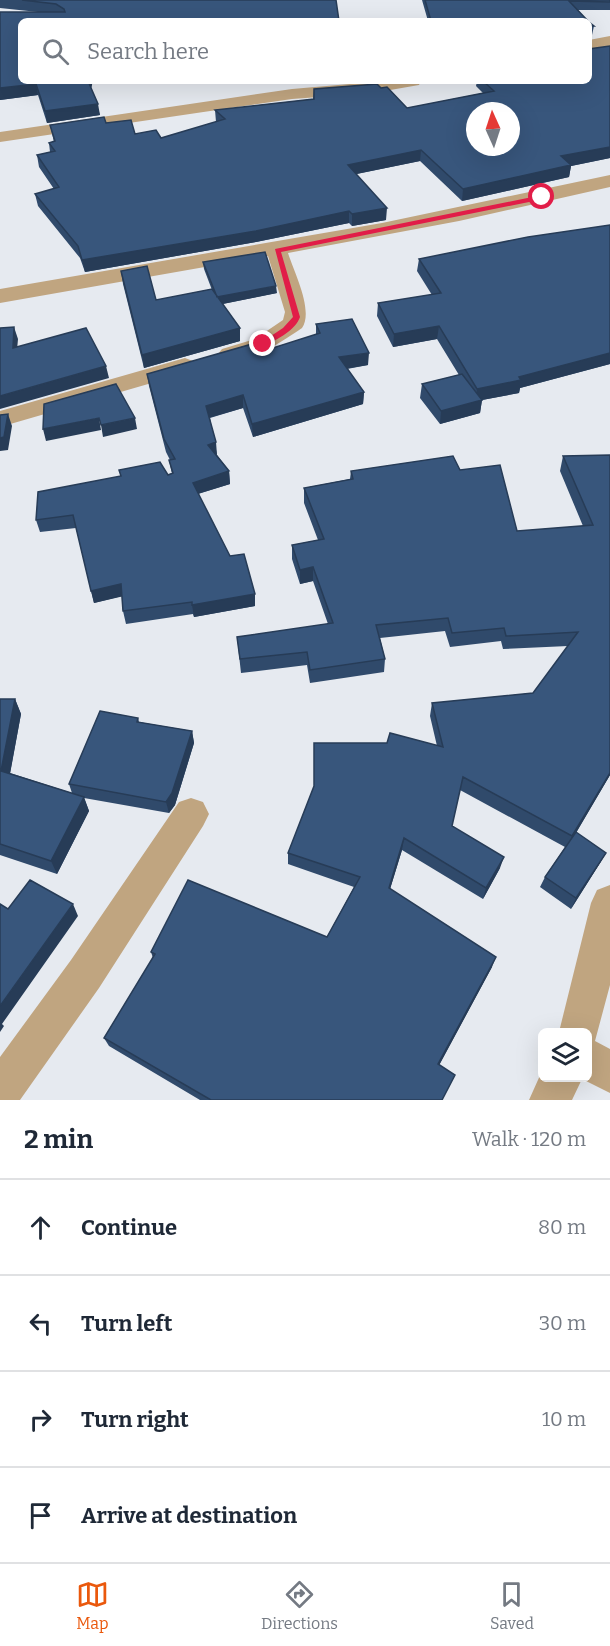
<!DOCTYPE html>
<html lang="en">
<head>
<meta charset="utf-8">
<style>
	:root { --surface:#fff; --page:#f6f6f7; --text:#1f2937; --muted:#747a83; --line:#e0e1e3; --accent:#ea580c }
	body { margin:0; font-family:Bitter,serif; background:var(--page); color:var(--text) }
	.controls { position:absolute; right:18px; bottom:18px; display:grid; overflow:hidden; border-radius:9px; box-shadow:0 6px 24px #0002 }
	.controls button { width:54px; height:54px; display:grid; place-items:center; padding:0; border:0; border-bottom:2px solid var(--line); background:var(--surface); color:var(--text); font:30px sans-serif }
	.compass { position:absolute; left:466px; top:102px; width:54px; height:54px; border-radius:50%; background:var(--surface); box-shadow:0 6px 24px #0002; rotate:357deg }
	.stop { position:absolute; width:18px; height:18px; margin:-14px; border:4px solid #e11d48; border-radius:50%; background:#fff }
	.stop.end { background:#e11d48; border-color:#fff; box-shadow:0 2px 6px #0008 }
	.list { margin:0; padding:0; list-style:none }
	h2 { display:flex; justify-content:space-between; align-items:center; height:78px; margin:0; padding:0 24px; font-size:26px }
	h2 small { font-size:20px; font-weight:400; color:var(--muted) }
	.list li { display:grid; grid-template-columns:39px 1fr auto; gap:18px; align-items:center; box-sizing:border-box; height:96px; padding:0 24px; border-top:2px solid var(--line) }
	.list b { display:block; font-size:22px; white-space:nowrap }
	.list em { font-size:20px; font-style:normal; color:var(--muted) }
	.icon { flex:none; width:33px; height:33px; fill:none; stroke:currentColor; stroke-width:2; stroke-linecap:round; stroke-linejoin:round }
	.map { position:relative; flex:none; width:610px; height:1100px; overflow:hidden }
	.search { position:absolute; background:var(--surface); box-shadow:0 6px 24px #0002; left:18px; right:18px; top:18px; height:66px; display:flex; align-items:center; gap:15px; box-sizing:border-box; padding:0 21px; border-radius:9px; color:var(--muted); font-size:22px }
	.sheet { height:462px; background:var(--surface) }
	nav { display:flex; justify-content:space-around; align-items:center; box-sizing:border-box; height:84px; border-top:2px solid var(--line); background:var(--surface); font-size:16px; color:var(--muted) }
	nav a { display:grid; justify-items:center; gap:3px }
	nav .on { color:var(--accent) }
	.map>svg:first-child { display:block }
</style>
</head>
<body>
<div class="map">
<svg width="610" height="1100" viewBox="0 0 610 1100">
	<rect width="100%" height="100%" fill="#e6eaf0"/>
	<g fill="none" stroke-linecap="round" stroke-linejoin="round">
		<path fill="#c0a580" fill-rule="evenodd" d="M610,36V46L589,50V40Z
			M384,81H421L419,85L373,93L292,99L0,142V132L292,89Z
			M610,175V187L459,221L288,253C294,272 314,311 302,328C281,342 248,366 222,359L218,354L222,349L255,339L283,320L285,312L268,256L0,303V289L382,223Z
			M185,358L193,361L197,366L193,371L0,427V411Z
			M191,798L203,802L209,814L203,826L99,988L20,1100H0V1057L71,960L179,802Z
			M610,885V985L595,1041L610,1049V1093L582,1079L572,1100H529L542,1071V1078H588V1032H559L591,903L597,890Z"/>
	</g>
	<path fill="#304a6b" d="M0,0H336L21,21V81H93L91,88L100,115L47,123L38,95L0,100V12H38L0,8Z
		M422,0H610V10H578L588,21H428Z
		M589,22L594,26L592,35H589Z
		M610,46V158L571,166L569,177L462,201L420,161L356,174L386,220L352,226L349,223L256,242L85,272L80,258L38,206L35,194L54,189L39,167L37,155L50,152L49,143L54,142L50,125L106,123L135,134L161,138L216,122L215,110L313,99L314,89L381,88L407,108L483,93L476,86L477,81H589Z
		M610,225V364L520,388L519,393L482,400L480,413L440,424L420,398L422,384L459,375L437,339L393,347L377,316L378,303L432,295L417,271L419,259Z
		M203,262L277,293L222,304L240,328V341L144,368L123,284L121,271L156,300L212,290L204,269Z
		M316,324L368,365L347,369L364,392L363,404L253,437L243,408L210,418L217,455L229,471L230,484L198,494L255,606L194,617L193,614L126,624L123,611L122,596L94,603L76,528L40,532L36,520L172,474L169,460H170L166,452L149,386L147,374L273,348L316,335Z
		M610,455V775L576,833L606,853L600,863L571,909L540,887L545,877L565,847L460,790L452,826L500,868L483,899L402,850L390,889L492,967L439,1065L443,1100H200L109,1046L104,1038L153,958L151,952L327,937L354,887L288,864V853L437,746L430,716L432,703L533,693L568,646L503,649L501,641L450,647L445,631L380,638L385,659L384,672L310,683L307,665L241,673L237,637L328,624L313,581L300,584L292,559V545L318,540L304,503V488L350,479L351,471L460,470L517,531L583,526L560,471L563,456Z
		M0,699H15L21,714L10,773L72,793L69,784L138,718L139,722L192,731L194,743L175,805L169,813L84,798L89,811L57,874L0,855Z"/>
	<path fill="#273c57" d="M88,81H93L90,92Z
		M36,84L38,95L0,100V88Z
		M98,104L100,115L47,123L45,111Z
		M610,147V158L571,166L569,177L462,201L463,189L561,156Z
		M421,150L420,161L347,176L348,165Z
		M387,208L386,220L352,226V214Z
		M349,211V223L256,242L85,272L82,260Z
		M276,286L277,293L218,305L217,297Z
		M439,326L437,339L393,347L394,334Z
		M14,327L18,339L16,361L13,348Z
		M240,328V341L144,368L142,355Z
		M369,353L368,365L338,370L339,357Z
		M610,353V364L520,388L519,393L482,400L480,413L440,424L441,411L475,402L477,389L519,377Z
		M106,366L109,378L0,409V396Z
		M364,392L363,404L253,437L252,424Z
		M243,395V408L208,418L206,406Z
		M8,414L12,426L8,450L0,451V438Z
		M99,418L101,430L46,441L43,429Z
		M135,418L137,429L103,437L101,425Z
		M216,442L217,455L208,445Z
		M229,471L230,484L194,495L193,483Z
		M313,567V581L300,584V570Z
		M121,584L124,596L94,603L91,591Z
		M255,594V606L194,617L192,605Z
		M15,699L21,714L8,785L1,771Z
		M192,731L194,743L175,805L169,813L166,802Z
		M610,773V775L567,848L572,836Z
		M84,797L89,811L57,874L51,861Z
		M404,838L402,850L387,899L389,888Z
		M606,853L600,863L571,909L576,898Z
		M504,857L500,868L483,899L486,888Z
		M73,904L78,916L2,1024L4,1026L0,1032V1006Z
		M496,957L492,967L435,1073L438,1064Z"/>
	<path fill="#38567c" stroke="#273c57" stroke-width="1.5" fill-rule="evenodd" d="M22,0H336L339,21H21V81H88L98,104L45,111L36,84L0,88V12H65L64,9L56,4Z
		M425,0H610V2L569,1L588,21H431Z
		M589,22L594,26H589Z
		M610,46V147L561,156L571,165L463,189L421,150L348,165L387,208L352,214L349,211L256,231L82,260L78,246L35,194L59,187L37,155L55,151L49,143L55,141L50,125L104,117L106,123L131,120L135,134L156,130L161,138L225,119L215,110L314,99V89L377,84L381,88L387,87L407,108L494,91L483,81H589V49ZM475,111H511V147H475Z
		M610,225V353L519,377L521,380L477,389L439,326L394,334L378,303L441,293L419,259L528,237Z
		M265,252L276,286L217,297L203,262Z
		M147,266L156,300L212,289L240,328L142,355L121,271Z
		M352,319L369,353L339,357L364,392L252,424L243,395L206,406L216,442L208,445L229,471L193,483L230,556L244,554L255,594L192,605V602L123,611L121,584L91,591L73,515L36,520L38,492L121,476L119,470L160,462L168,475L173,473L169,460L175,459L164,439L147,374L266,340L273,348L320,333L316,324Z
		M14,327L13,348L86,328L106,366L0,396V328Z
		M462,374L482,400L441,411L422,384Z
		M116,384L135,418L101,425L99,418L43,429L44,404Z
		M8,414L4,437L0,438V415Z
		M610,455V773L572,836L463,777L452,826L504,857L486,888L404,838L389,888L496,957L438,1064L455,1075L442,1100H211L104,1038L155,954L151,952L188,880L327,937L360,877L288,853L314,786V743H387L390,733L443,747L432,703L533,693L578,632L506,636L504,628L452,633L448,618L376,625L385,659L310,670L307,652L240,659L237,637L333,623L313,567L300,570L292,545L324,539L304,488L353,479L351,471L453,456L460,470L500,465L517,531L593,525L563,456Z
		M0,699H15L1,771L84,797L51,861L0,844Z
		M100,711L138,718L137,722L192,731L172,793L166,802L69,784Z
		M576,832L606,853L576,898L545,877Z
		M30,880L73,904L0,1006V904L8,909Z"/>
	<path fill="#e11d48" d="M542,195L544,199L281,252L300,317C295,331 278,338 266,346L259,344L283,328L293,317L275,249Z"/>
</svg>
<div class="controls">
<button><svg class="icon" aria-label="layers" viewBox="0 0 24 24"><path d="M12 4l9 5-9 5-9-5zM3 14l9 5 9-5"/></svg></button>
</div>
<svg class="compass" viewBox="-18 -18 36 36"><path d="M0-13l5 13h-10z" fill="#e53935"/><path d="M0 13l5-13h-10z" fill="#747a83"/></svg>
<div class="stop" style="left:542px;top:197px"></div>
<div class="stop end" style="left:263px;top:344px"></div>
<div class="search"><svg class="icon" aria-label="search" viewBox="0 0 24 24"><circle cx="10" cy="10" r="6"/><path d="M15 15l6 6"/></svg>Search here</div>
</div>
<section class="sheet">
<h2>2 min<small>Walk · 120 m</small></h2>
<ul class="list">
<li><svg class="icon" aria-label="ahead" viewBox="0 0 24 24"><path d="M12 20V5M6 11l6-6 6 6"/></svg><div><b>Continue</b></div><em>80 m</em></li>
<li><svg class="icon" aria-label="left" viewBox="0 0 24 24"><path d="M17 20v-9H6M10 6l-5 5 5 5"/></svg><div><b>Turn left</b></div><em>30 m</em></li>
<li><svg class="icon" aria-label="right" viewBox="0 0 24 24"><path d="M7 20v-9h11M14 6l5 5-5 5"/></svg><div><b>Turn right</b></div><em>10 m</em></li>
<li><svg class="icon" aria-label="arrive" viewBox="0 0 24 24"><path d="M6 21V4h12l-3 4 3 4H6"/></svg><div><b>Arrive at destination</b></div></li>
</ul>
</section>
<nav>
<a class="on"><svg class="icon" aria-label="map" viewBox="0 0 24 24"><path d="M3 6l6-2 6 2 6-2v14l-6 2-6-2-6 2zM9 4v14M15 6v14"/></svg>Map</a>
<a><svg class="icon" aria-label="directions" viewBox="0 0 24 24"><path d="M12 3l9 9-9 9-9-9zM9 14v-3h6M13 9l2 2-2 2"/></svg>Directions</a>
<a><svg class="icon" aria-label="saved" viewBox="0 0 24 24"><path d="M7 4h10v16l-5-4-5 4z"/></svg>Saved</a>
</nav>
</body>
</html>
